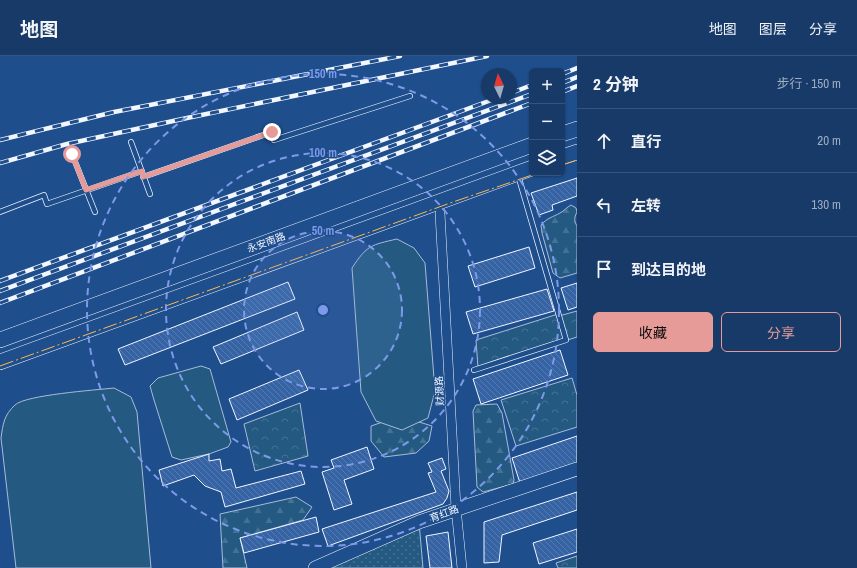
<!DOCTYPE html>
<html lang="zh">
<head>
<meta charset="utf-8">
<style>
	:root { --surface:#173a69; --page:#20416f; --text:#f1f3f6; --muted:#9eadc0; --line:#36547d; --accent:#e69b98 }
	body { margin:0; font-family:"Archivo Narrow","Noto Sans SC",sans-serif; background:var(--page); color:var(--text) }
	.controls { position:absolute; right:12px; top:12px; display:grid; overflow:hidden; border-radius:6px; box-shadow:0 1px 3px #0004 }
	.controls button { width:36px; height:36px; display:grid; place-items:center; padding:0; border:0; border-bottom:1px solid var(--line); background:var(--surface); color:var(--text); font:20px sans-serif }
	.compass { position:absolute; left:481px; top:12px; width:36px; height:36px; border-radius:50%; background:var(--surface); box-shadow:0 1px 3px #0004; rotate:355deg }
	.stop { position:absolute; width:12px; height:12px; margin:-9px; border:3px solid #e69b98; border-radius:50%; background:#fff }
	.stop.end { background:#e69b98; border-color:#fff; box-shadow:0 1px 4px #0008 }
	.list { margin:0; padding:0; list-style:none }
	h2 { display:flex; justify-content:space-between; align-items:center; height:52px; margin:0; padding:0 16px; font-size:17px }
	h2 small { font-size:13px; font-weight:400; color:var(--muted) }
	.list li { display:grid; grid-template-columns:26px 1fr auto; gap:12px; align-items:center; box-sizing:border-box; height:64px; padding:0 16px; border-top:1px solid var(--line) }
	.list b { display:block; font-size:15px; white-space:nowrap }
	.list em { font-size:13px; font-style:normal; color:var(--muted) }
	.actions { display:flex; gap:8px; padding:12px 16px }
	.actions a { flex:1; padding:9px 0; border:1px solid var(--accent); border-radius:6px; text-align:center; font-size:14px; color:var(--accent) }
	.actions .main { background:var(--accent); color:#111 }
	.icon { flex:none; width:22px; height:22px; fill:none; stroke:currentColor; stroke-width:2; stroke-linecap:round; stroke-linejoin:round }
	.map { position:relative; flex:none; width:577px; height:512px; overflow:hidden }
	header { display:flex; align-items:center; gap:24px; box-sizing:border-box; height:56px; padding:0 20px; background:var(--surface); border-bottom:1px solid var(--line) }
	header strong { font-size:19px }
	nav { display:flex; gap:22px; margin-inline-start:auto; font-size:14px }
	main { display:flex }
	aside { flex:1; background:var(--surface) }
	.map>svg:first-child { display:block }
</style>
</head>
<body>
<header>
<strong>地图</strong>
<nav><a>地图</a><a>图层</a><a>分享</a></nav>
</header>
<main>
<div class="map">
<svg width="577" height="512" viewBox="0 0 577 512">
	<defs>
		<pattern id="grass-dots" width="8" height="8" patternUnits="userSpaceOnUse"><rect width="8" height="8" fill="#245a82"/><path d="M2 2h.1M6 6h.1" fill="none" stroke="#447295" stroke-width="1.8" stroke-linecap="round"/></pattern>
		<pattern id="forest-firs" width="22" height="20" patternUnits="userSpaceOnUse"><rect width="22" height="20" fill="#245a82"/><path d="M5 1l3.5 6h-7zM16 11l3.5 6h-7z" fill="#447295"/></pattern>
		<pattern id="park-crowns" width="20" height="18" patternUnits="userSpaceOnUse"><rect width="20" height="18" fill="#245a82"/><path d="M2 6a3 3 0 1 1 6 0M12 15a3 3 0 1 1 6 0" fill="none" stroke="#447295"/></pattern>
		<pattern id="building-back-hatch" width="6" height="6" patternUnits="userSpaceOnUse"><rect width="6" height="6" fill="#3563a3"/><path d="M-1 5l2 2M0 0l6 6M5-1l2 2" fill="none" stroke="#537ab1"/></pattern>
	</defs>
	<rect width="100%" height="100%" fill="#1f4e8c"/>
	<path fill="url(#grass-dots)" stroke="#a8bbd7" d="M419,466L423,512H315Z"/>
	<path fill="url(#forest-firs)" stroke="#a8bbd7" d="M571,149L576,152L577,156C574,162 574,165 577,170V217L560,222L553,217L542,177L541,169C547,162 553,161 560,157C564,155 567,151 571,149Z
		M497,348L502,357L514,424L513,428L483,436L477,431L473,355L476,349Z
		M400,360L432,370L429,385L416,397L384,401L371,385V370Z
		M296,441L312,451L303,464L240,482L247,512H223L220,458Z"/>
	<path fill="url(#park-crowns)" stroke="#a8bbd7" d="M577,255V281L478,312L476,284L558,258L559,260Z
		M572,322L577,339V371L516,390L501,344Z
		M300,347L308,400L255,415L244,368Z
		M577,500V512H558L556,507Z"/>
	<path fill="#245a82" stroke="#a8bbd7" d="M397,183L414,192L425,207L435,335L428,362L402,374L376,365L361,336L352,212C367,189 371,189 397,183Z
		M201,310L210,313L231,386L228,391L209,398L181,404L172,401L154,344L150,330L158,322Z
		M114,332L131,341L137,356L151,512H16L1,382C3,368 4,359 15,349C25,339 96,334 114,332Z"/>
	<path fill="url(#building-back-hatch)" stroke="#f2f6ff" d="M577,122V140L552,149L553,154L539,159L531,137Z
		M529,191L535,212L475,231L468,210Z
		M288,226L295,243L125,309L118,293Z
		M577,227V251L568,254L561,232Z
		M547,233L554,255L473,278L466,256Z
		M297,256L304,274L221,308L213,291Z
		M560,294L568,319L481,348L473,323Z
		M299,314L308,334L237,364L229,343Z
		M577,380V408L520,427L512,402Z
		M367,391L374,413L344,424L352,448L334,454L322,416L334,412L331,404Z
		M209,398V405L220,403L222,415L231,413L236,432L301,415L305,428L225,451L221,436L205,430L194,419L163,430L159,414Z
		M442,402L446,413L441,415L449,435L447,442L443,448L328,490L322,473L436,436L428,417L432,416L428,407Z
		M577,436V454L502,479L499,506L484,507V466Z
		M316,461L319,476L244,497L240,482Z
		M577,473V496L539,508L533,487Z
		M448,476L452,512H430L426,480Z"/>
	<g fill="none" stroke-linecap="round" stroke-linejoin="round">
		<defs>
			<path id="lane" d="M131,86L150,138
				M72,98L95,156
				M143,121L272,76L274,84L410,40
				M0,156L44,139L47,148L142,115
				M474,314L566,284L518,119"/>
			<path id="street" d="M440,157L456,452L462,512"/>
			<path id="secondary" d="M315,512L419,466L577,413"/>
			<path id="primary" d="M562,78L577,73
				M562,101L577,96
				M0,284L532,89
				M0,306L532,112"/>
		</defs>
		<use href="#lane" stroke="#f2f6ff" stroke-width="6"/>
		<use href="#street" stroke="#f2f6ff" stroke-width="10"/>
		<use href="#secondary" stroke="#f2f6ff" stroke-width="14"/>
		<use href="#primary" stroke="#f2f6ff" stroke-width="16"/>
		<use href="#lane" stroke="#1f4e8c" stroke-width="4.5"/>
		<use href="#street" stroke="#1f4e8c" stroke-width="9"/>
		<use href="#secondary" stroke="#1f4e8c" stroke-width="13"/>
		<use href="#primary" stroke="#1f4e8c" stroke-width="15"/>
		<defs>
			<path id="rail" d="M562,18L577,12
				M562,27L577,21
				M562,36L577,30
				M511,37L532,29
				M0,84L114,56L400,0
				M0,107L67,88L187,62L487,0
				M0,225L497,42
				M0,235L532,38
				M0,247L532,47"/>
		</defs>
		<use href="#rail" stroke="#f2f6ff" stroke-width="4.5"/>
		<use href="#rail" stroke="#1f4e8c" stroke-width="3" stroke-dasharray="9" stroke-linecap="butt"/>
		<path stroke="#ffb74d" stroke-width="1" stroke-dasharray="14 3 2 3" stroke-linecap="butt" d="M562,109L577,104
			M0,310L453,146L538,117"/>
	</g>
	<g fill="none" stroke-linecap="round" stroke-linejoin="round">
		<path stroke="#e69b98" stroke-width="5" d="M72,98L86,134L142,115L143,121L272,76"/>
	</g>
	<circle cx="323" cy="254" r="79" fill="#7d9aea" fill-opacity=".12"/>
	<g fill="none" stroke="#7d9aea" stroke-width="2" stroke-dasharray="7 5">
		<circle cx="323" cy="254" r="79"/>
		<circle cx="323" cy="254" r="157"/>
		<circle cx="323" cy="254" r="236"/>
	</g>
	<g text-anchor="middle" stroke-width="3" stroke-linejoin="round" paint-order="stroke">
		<g font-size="10" fill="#f2f6ff" stroke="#1f4e8c">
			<text transform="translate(266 186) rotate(-20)" y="4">永安南路</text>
			<text transform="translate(439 335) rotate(-93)" y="4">财源路</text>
			<text transform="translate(444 457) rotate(-20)" y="4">育红路</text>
		</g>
	</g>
	<circle cx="323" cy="254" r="6" fill="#7d9aea" stroke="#1f4e8c" stroke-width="2"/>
	<g font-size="12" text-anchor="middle" font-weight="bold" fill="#7d9aea" stroke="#1f4e8c" stroke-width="3" stroke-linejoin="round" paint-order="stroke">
		<text x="323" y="22">150 m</text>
		<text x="323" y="101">100 m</text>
		<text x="323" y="179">50 m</text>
	</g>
</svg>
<div class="controls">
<button>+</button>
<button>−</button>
<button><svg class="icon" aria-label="layers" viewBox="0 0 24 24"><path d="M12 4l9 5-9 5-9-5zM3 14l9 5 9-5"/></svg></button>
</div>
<svg class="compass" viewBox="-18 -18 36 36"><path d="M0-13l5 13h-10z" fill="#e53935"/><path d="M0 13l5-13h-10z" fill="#9eadc0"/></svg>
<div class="stop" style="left:72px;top:98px"></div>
<div class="stop end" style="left:272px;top:76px"></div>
</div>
<aside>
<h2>2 分钟<small>步行 · 150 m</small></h2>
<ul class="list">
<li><svg class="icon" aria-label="ahead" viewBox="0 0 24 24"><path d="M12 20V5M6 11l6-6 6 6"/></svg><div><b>直行</b></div><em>20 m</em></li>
<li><svg class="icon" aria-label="left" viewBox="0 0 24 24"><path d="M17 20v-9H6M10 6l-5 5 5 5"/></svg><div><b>左转</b></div><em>130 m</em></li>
<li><svg class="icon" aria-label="arrive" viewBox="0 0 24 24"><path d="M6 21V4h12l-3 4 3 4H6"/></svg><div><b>到达目的地</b></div></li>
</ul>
<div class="actions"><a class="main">收藏</a><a>分享</a></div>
</aside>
</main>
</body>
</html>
